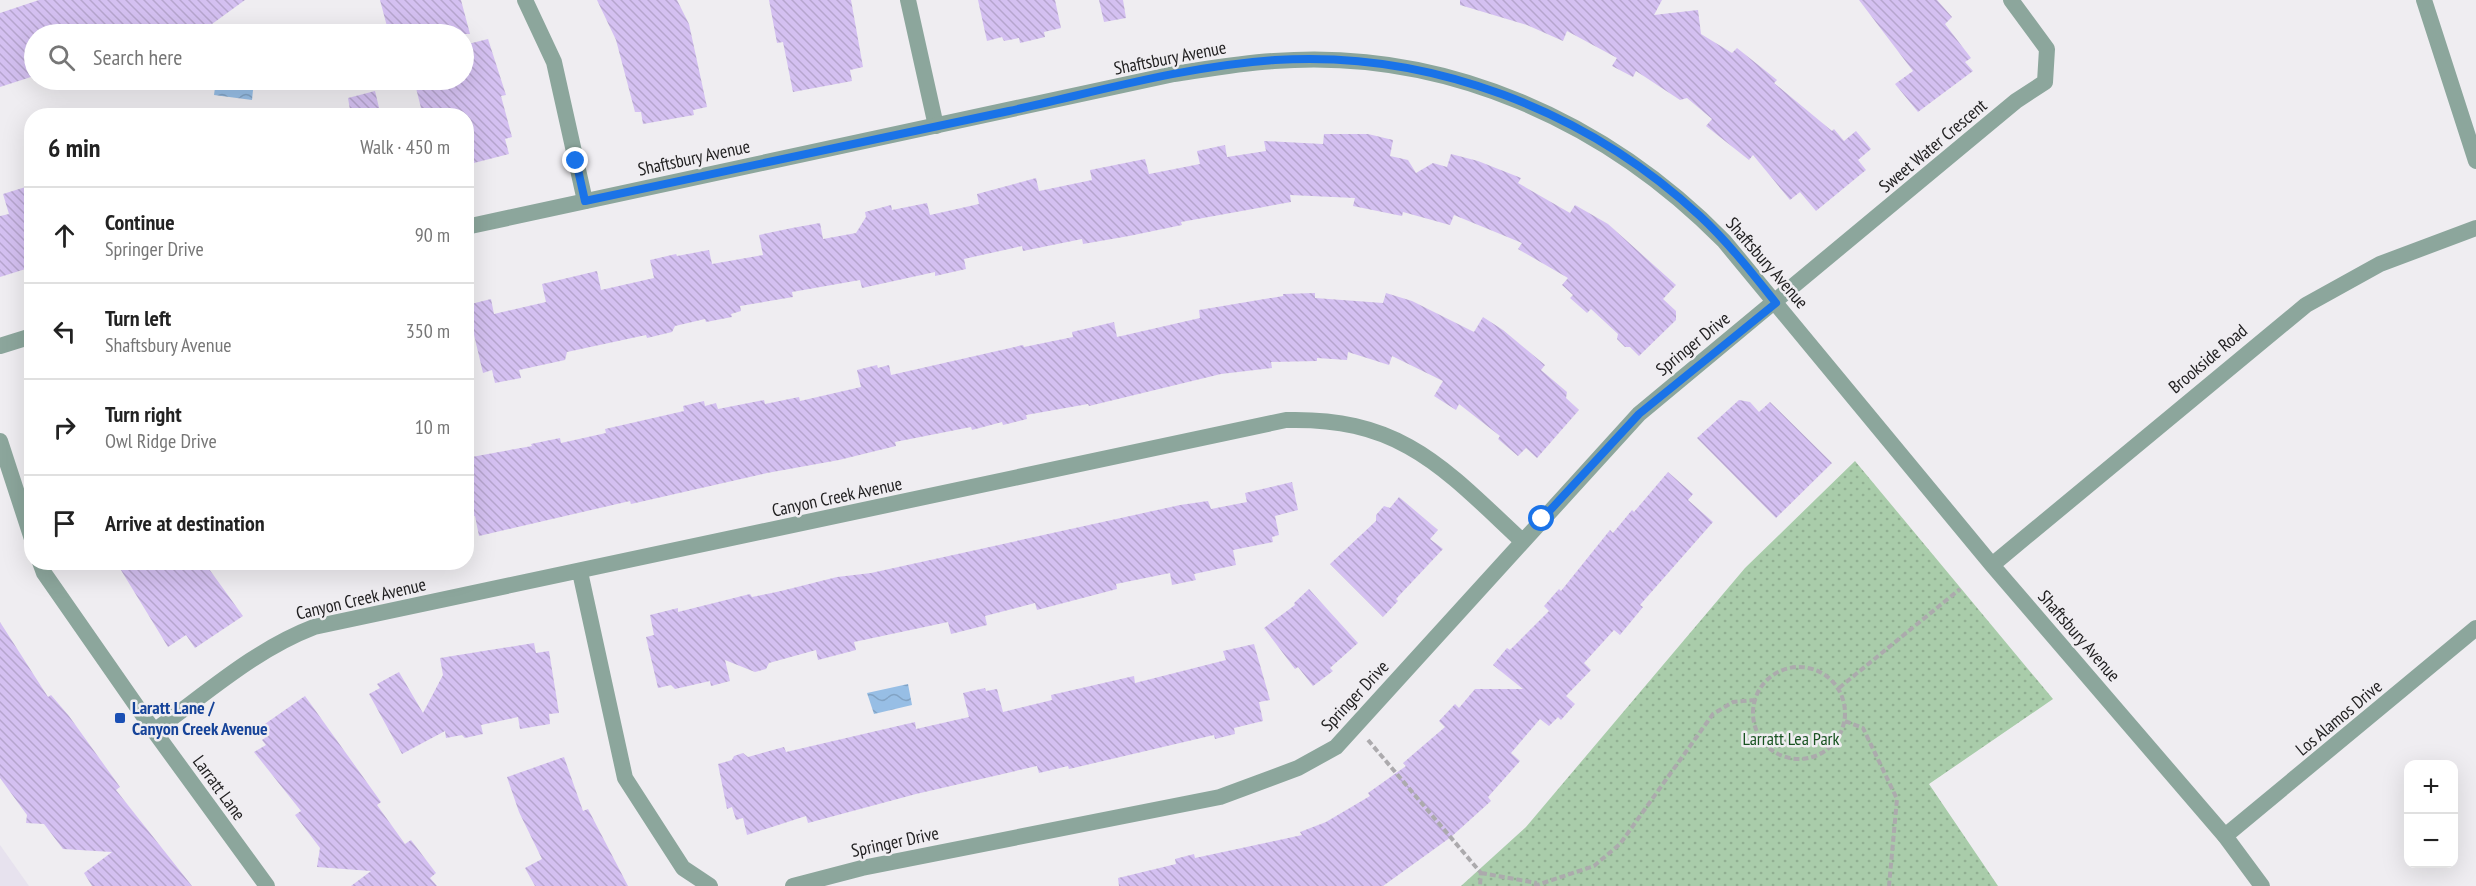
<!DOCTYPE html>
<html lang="en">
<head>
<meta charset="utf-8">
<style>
	:root { --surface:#fff; --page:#f6f6f6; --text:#222; --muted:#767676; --line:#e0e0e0 }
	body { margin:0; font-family:"PT Sans Narrow",sans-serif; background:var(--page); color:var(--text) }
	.controls { position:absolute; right:18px; bottom:18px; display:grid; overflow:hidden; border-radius:12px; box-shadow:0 6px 24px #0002 }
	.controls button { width:54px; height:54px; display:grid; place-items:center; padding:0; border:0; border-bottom:2px solid var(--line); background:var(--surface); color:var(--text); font:30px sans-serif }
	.stop { position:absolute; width:18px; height:18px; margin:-14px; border:4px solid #1a73e8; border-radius:50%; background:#fff }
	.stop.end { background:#1a73e8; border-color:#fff; box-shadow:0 2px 6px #0008 }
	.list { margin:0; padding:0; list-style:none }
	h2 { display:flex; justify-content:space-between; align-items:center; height:78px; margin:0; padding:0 24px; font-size:26px }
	h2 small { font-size:20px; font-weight:400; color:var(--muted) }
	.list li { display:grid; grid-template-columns:39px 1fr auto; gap:18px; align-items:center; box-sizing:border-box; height:96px; padding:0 24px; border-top:2px solid var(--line) }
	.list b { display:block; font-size:22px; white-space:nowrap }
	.list p { margin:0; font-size:20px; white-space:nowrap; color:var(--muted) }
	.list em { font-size:20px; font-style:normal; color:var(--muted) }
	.icon { flex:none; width:33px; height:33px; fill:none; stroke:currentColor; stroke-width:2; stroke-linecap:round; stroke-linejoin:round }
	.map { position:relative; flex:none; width:2476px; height:886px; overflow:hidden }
	.search { position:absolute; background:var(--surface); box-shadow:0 6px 24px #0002; left:24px; top:24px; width:450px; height:66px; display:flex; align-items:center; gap:15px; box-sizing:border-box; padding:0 21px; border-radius:33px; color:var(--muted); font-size:22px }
	.panel { position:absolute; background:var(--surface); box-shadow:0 6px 24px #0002; left:24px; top:108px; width:450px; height:462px; border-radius:24px }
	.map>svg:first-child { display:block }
</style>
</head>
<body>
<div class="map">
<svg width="2476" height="886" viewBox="0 0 2476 886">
	<defs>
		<pattern id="park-dots" width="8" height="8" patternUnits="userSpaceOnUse" patternTransform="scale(1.5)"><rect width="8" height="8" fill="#a9ccaa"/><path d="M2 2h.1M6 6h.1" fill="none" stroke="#91af92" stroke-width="1.8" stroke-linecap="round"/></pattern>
		<pattern id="water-waves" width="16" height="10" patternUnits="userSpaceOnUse" patternTransform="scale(1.5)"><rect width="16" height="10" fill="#97bee5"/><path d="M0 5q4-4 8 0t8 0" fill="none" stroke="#82a3c4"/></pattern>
		<pattern id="building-back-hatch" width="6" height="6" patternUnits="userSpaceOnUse" patternTransform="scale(1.5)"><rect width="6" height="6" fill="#d4c0f1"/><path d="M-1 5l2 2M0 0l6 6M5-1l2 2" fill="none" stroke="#b6a5ce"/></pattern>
	</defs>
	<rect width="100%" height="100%" fill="#efedf1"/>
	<path fill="#e7e2ee" d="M0,845L29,886H0Z"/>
	<path fill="url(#park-dots)" d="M1855,461L2053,699L1929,784L1998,886H1461L1526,827L1745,568Z"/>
	<path fill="url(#water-waves)" d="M216,80H254L252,100L214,95Z
		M908,684L912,705L874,714L867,693Z"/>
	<path fill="url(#building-back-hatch)" d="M39,0H245L212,24L179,34H34V76L0,87V13Z
		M380,0H461L470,34H389Z
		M597,0H677L689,24L707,107L693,110L694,115L643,124L641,112H635L616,40Z
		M769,0H851L863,67L850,70L852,81L793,92L783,42L777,43Z
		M978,0H1055L1061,28L1044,32L1045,37L1020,43L1019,38L1004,41L1002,37L987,41Z
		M1099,0H1123L1126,18L1104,22Z
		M1460,0H1662L1654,15L1698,10L1701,34L1732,53L1737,48L1777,80L1774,83L1832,131L1834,129L1844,141L1856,131L1871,149L1858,160L1866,170L1816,211L1800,192L1790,200L1753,155L1749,160L1706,126L1712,119L1687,98L1680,100L1636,71L1633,77L1612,66L1617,58L1567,31L1563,41L1527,25L1460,5Z
		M1859,0H1937L1952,17L1945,24L1971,58L1965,62L1973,71L1918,112L1895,84L1913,71Z
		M488,39L506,95L501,96L512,137L505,139L509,154L466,165V116H423L416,88L420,87L418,80H464V45Z
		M375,91L381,116H351L348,98Z
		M1324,134H1368L1393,140L1390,156L1408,160L1416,173L1433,163L1447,167L1451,154L1478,161L1521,178L1518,183L1570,213L1575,205L1608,224L1676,285L1663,299L1676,311V320L1639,356L1630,347H1625L1617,339L1618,334L1591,309L1587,313L1570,298L1573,295L1562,285L1568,278L1518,249L1522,243L1454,215L1450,225L1403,212L1402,216L1353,206L1355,198L1290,195L1291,202L1181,222L1182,225L1129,236L1083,244L1082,239L1023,251L1022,246L964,259L966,269L935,276V272L862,288L860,280L792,292L793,297L740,306L741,311L731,314L732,317L706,322L705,319L675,326L672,332L647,338L646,335L567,352L565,360L519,370L521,378L495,383L492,370L483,373L467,305L491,299L494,314L546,302L542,284L597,271L601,290L654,278L650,260L676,254L677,256L709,250L712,264L763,255L759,235L792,228L820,223L823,239L856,233L866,217L865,212L891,205L892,210L927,203L930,215L979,204L977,194L1036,178L1039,191L1092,180L1090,170L1145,159L1149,174L1200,164L1197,151L1225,145L1227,157L1266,151L1264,141L1323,144Z
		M32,185V267L0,277V216L9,214L3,194Z
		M1315,293V298L1383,303L1386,293L1412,301L1474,332L1483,317L1503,330L1545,365L1541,370L1567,392L1566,398L1579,410L1537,458L1526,448L1518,456L1498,439L1500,436L1459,404L1456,410L1434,396L1443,381L1392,356L1389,365L1348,352L1347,360L1317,358V361L1271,362L1272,368L1221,374L1089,406L1088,404L1026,415L1027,419L1003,425L1002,422L972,430L971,427L895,442L896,446L839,460L767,473L631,504L630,501L479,536L475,516L466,518V458L532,446L531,444L560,438L561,443L606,433L605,429L684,411L683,406L704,401L705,406L716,403L718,409L764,400L765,404L799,397L800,401L861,387L857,370L877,365L878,368L889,365L891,375L1023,345L1024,347L1073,337L1072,332L1114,322L1117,337L1200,318L1199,310L1283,296V294Z
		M1739,400L1750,402L1759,412L1770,402L1832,463L1776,518L1697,438Z
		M1668,472L1693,494L1688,500L1713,522L1640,605L1643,607L1620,635L1614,630L1584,663L1591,670L1566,696L1575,704L1561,720L1558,717L1549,726L1540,719L1511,753L1520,761L1488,797L1491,801L1451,837L1383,886H1119L1118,878L1176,864L1175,859L1194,854L1195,858L1302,835L1300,832L1326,822L1370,796L1368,793L1406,766L1403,763L1445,727L1439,721L1455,704L1459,708L1475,689H1523L1493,665L1507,648L1510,650L1549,611L1544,606L1559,589L1561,591L1610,530L1613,533L1632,510L1634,512Z
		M1292,482L1298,510L1275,516L1279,535L1272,537L1273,542L1233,550L1236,565L1194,574L1196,580L1172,585L1170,573L1116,584L1117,589L1037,610L1035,603L985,616L987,625L951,634L948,622L854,642L856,650L818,660L816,650L769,663L766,669L755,672L725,660L730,681L711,686L710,681L675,689L671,685L658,688L646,637L654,635L650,615L678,608V612L750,594L752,597L781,591L837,577L871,573L1180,505L1208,501L1211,509L1247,502L1245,493Z
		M1399,497L1438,530L1430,539L1443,549L1396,599L1398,601L1383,617L1330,564L1376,521V515L1384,506L1390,508Z
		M116,562H204L243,616L195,648L186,635L168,647Z
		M1309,589L1358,643L1330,668L1333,671L1313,686L1298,667L1295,669L1264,628L1295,605L1294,603Z
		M0,622L48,697L51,695L69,716L120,787L116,790L192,886H92L84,873L112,852L63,849L44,824L26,823L27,815L0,778Z
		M534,643L536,653L549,651L559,713L549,714L550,724L520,729L518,717L481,725L483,734L465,738L462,735L446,738L445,731L402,754L369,694L380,688L377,684L399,672L423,713L443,675L440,658Z
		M1254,644L1270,700L1259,702L1263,721L1234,728L1235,734L1215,739L1214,735L1069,769L1068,766L1039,773L1037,766L916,794L808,823L806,816L747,835L743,818L736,820L732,807L727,809L718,764L732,760L734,756L743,753L748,757L784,747L786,752L915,722L916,729L969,717L963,693L985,688L986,691L997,689L1003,712L1052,700L1051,695L1134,676L1135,683L1226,660L1223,651Z
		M305,696L381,802L377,805L405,844L411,840L436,873L430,878L437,886H351L371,871L317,867L320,848L295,815L301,811L254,752L266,745L262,740L265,738L261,732L265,730L262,726Z
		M564,757L583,811L588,809L628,886H535L525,868L542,859L519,812L507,777Z"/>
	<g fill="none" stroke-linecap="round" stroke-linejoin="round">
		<path stroke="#acaaad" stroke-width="4" stroke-dasharray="6 3" stroke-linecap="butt" d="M1753 713a46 46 0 1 1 92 0a46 46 0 1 1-92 0Z
			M1839,688L1960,589
			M1845,721L1863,728L1897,799L1889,886
			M1368,740L1481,873L1480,886
			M1481,873L1537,883
			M1534,886L1594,866L1620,844L1713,714L1733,702L1754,700"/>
		<path stroke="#8ca69c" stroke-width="16" d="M525,0L554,62L585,201
			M908,0L936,126
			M2424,0L2476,161
			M0,441L32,539
			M40,562L44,573L154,731L267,886
			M580,572L625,778L683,868L710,886
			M154,731C206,694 254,650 314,627L1286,420C1401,417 1444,468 1521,540
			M2225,836L2476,628
			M793,886L862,868L1220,797L1298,768L1336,747L1639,414L2016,101L2045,82L2047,49L2011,0"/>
		<path stroke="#8ca69c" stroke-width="16" d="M466,227L1174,74C1207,69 1240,63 1274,61C1445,48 1606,121 1724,241L1992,565L2225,836L2262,886
			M0,346L32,336
			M1992,565L2306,305L2380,264L2476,228"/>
	</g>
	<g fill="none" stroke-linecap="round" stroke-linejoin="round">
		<path stroke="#1a73e8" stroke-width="8" d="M576,161L585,201C726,171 867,141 1009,111C1096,92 1185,66 1275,60C1430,50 1586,110 1700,216C1728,242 1752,273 1776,303L1639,414L1542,519"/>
	</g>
	<rect fill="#1a4fb4" stroke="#efedf1" stroke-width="2" x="114" y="712" width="12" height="12" rx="3"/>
	<g text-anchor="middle" stroke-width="5" stroke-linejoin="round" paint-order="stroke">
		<g font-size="18" fill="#222122" stroke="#efedf1">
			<text transform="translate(1170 58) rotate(-11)" y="6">Shaftsbury Avenue</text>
			<text transform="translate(1933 146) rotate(-40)" y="6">Sweet Water Crescent</text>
			<text transform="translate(694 158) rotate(-12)" y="6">Shaftsbury Avenue</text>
			<text transform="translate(1767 263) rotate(49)" y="6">Shaftsbury Avenue</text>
			<text transform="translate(1693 344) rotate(-39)" y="6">Springer Drive</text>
			<text transform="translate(2208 359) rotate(-40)" y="6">Brookside Road</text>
			<text transform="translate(837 497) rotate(-12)" y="6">Canyon Creek Avenue</text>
			<text transform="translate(361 599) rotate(-13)" y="6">Canyon Creek Avenue</text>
			<text transform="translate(2079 636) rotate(49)" y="6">Shaftsbury Avenue</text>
			<text transform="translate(1355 696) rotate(-47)" y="6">Springer Drive</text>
			<text transform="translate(2339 718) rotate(-40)" y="6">Los Alamos Drive</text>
			<text transform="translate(219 788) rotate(54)" y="6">Larratt Lane</text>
			<text transform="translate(895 842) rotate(-12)" y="6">Springer Drive</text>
		</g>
		<g font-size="18" font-weight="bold" fill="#164399" stroke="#efedf1" text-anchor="start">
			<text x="132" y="714">Laratt Lane /<tspan x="132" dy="21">Canyon Creek Avenue</tspan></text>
		</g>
		<g font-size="18" fill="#185321" stroke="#efedf1">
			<text x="1791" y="745">Larratt Lea Park</text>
		</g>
	</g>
</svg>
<div class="controls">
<button>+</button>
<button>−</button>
</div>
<div class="stop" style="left:1542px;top:519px"></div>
<div class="stop end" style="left:576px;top:161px"></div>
<div class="search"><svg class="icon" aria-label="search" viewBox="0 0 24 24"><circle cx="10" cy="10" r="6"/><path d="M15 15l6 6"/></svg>Search here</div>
<section class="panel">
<h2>6 min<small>Walk · 450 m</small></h2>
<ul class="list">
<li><svg class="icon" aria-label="ahead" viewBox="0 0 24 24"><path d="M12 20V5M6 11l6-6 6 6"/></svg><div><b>Continue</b><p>Springer Drive</p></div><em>90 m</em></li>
<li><svg class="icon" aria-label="left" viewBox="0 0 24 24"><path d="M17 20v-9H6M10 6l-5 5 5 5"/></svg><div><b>Turn left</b><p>Shaftsbury Avenue</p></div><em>350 m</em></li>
<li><svg class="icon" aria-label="right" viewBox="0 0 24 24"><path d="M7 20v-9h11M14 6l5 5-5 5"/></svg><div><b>Turn right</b><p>Owl Ridge Drive</p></div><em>10 m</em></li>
<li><svg class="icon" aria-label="arrive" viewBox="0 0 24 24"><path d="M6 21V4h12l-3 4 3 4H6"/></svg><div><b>Arrive at destination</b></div></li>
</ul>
</section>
</div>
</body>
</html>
